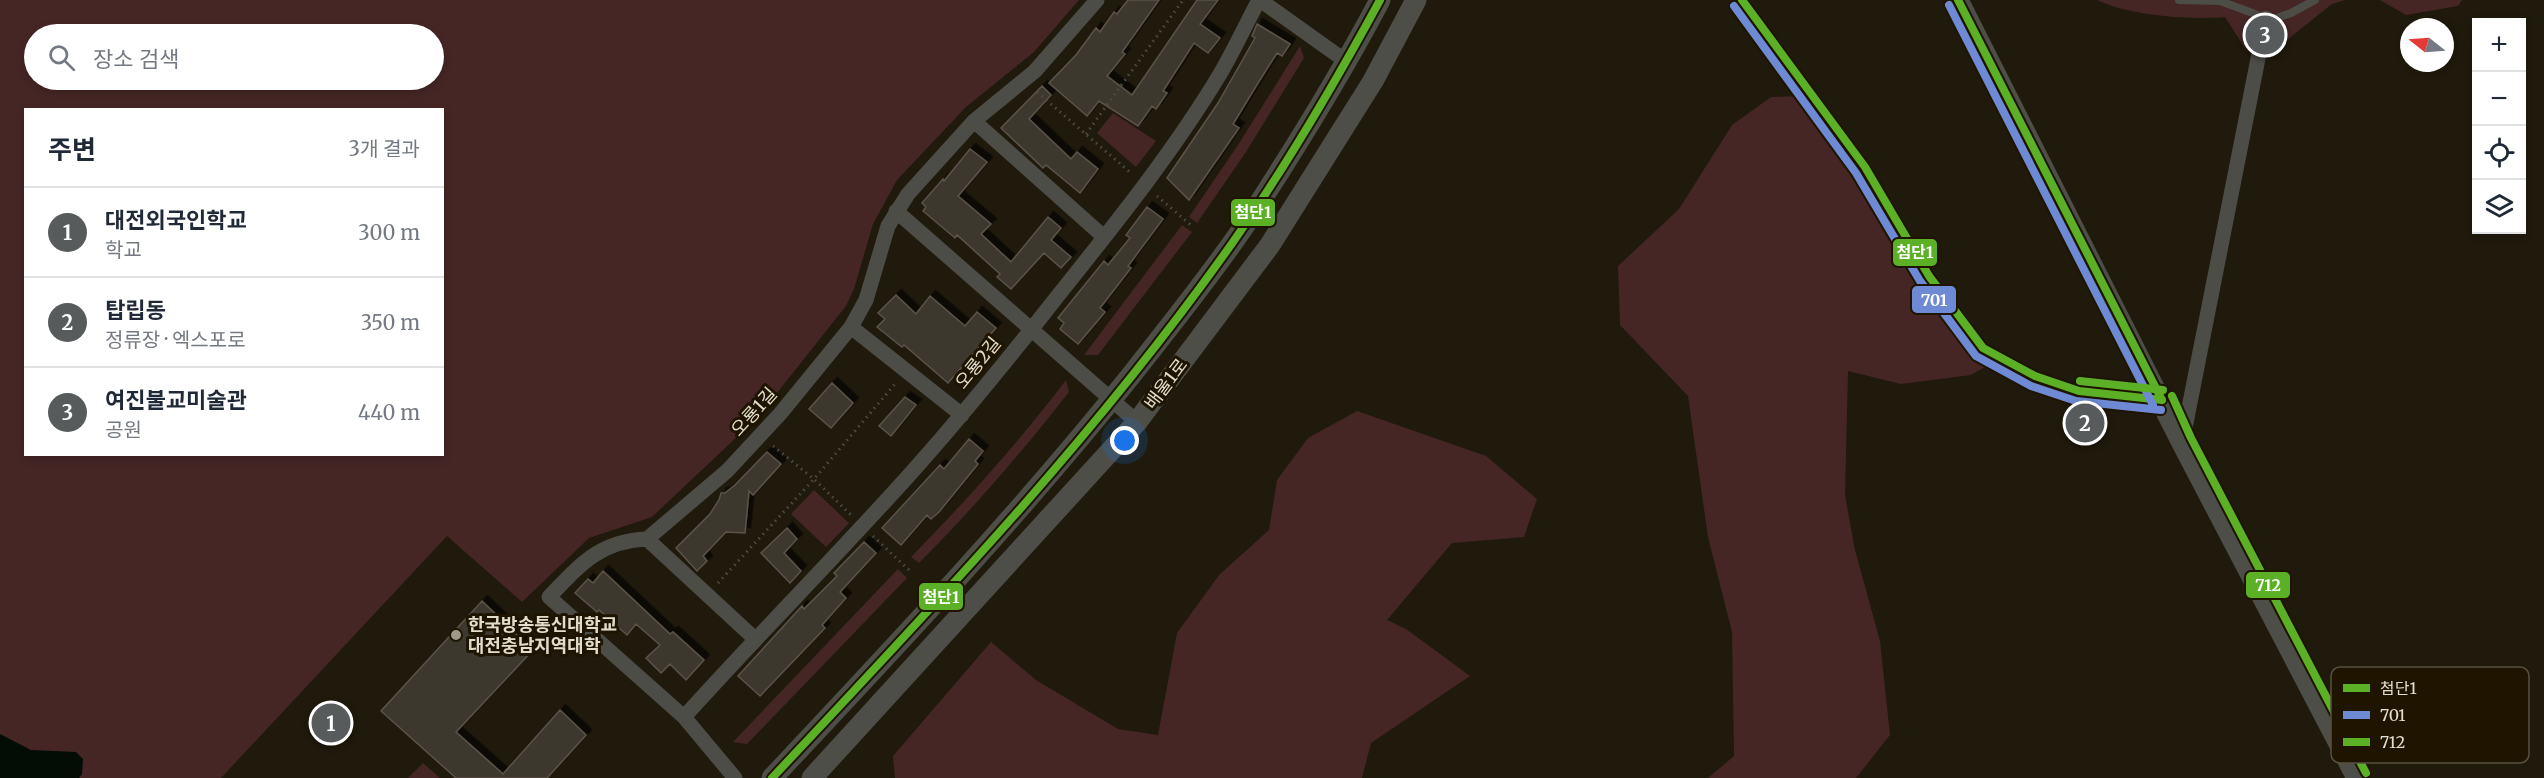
<!DOCTYPE html>
<html lang="ko">
<head>
<meta charset="utf-8">
<style>
	:root { --surface:#fff; --page:#f6f6f7; --text:#1f2937; --muted:#747a83; --line:#e0e1e3; --accent:#585b5c }
	body { margin:0; font-family:Merriweather,"Noto Sans KR",serif; background:var(--page); color:var(--text) }
	.controls { position:absolute; right:18px; top:18px; display:grid; overflow:hidden; border-radius:0px; box-shadow:0 3px 9px #0003 }
	.controls button { width:54px; height:54px; display:grid; place-items:center; padding:0; border:0; border-bottom:2px solid var(--line); background:var(--surface); color:var(--text); font:30px sans-serif }
	.compass { position:absolute; left:2400px; top:18px; width:54px; height:54px; border-radius:50%; background:var(--surface); box-shadow:0 3px 9px #0003; rotate:287deg }
	.you { position:absolute; left:1125px; top:441px; width:21px; height:21px; margin:-15px; border:4px solid #fff; border-radius:50%; background:#1a73e8; box-shadow:0 0 0 9px #1a73e833 }
	.badge { display:grid; place-items:center; width:39px; height:39px; border-radius:50%; background:var(--accent); color:#fff; font-size:20px; font-weight:700 }
	.pin { position:absolute; translate:-50% -50%; border:3px solid #fff; box-shadow:0 2px 6px #0006 }
	.list { margin:0; padding:0; list-style:none }
	h2 { display:flex; justify-content:space-between; align-items:center; height:78px; margin:0; padding:0 24px; font-size:26px }
	h2 small { font-size:20px; font-weight:400; color:var(--muted) }
	.list li { display:grid; grid-template-columns:39px 1fr auto; gap:18px; align-items:center; box-sizing:border-box; height:90px; padding:0 24px; border-top:2px solid var(--line) }
	.list b { display:block; font-size:22px; white-space:nowrap }
	.list p { margin:0; font-size:20px; white-space:nowrap; color:var(--muted) }
	.list em { font-size:20px; font-style:normal; color:var(--muted) }
	.icon { flex:none; width:33px; height:33px; fill:none; stroke:currentColor; stroke-width:2; stroke-linecap:round; stroke-linejoin:round }
	.map { position:relative; flex:none; width:2544px; height:778px; overflow:hidden }
	.search { position:absolute; background:var(--surface); box-shadow:0 3px 9px #0003; left:24px; top:24px; width:420px; height:66px; display:flex; align-items:center; gap:15px; box-sizing:border-box; padding:0 21px; border-radius:33px; color:var(--muted); font-size:22px }
	.panel { position:absolute; background:var(--surface); box-shadow:0 3px 9px #0003; left:24px; top:108px; width:420px; height:348px; border-radius:0px }
	.map>svg:first-child { display:block }
</style>
</head>
<body>
<div class="map">
<svg width="2544" height="778" viewBox="0 0 2544 778">
	<defs>
		<filter id="shadow"><feDropShadow dx="5.5" dy="-5.5" stdDeviation="0" flood-color="#0009"/></filter>
	</defs>
	<rect width="100%" height="100%" fill="#1f1a0b"/>
	<path fill="#452625" fill-rule="evenodd" d="M0,0H1079L1034,52L966,107L897,180L873,224L854,289L846,306L757,418L652,517L589,538L522,602L447,536L221,778H0ZM34,34H434V80H34ZM26,110H442V454H26Z
		M2097,0H2345L2332,4L2268,55L2246,50L2225,17C2188,20 2131,16 2097,0Z
		M2380,0H2462L2458,6L2406,15Z
		M1300,46L1304,58L1246,152L1197,223L1189,217L1238,145Z
		M1801,96L1875,210L1985,367L1971,375L1901,384L1848,371L1845,495L1855,550L1880,641L1890,735L1856,778H1708L1734,756L1732,632L1708,537L1688,396L1620,325L1618,266L1679,209L1732,125L1771,97Z
		M1113,113L1156,141L1136,167L1097,133Z
		M1182,225L1192,232L1098,355H1084Z
		M1066,380L1069,392C1022,452 973,509 919,563L911,557C967,500 1018,443 1066,380Z
		M1357,411L1486,456L1537,499L1524,537L1452,543L1387,620L1406,629L1470,676L1371,743L1362,778H895L893,756L991,642L1036,680L1118,729L1158,735L1177,633L1219,575L1269,530L1277,480L1308,438Z
		M814,490L849,523L826,547L791,514Z
		M898,569L907,578L747,744L733,742Z
		M423,763L440,778H408Z"/>
	<path fill="#030c05" d="M0,734L31,750L76,752L83,759L82,774L79,778H0Z"/>
	<path fill="#3e372d" stroke="#5b5349" stroke-width="1.5" filter="url(#shadow)" d="M1128,0H1159L1122,52L1125,54L1107,76L1132,95L1197,0H1218L1200,24L1220,38L1208,53L1194,43L1163,91L1167,93L1156,109L1152,106L1138,126L1099,101L1087,116L1049,83L1076,55L1096,28L1100,32L1114,12L1117,14Z
		M1257,24L1290,44L1282,56L1277,53L1258,83L1233,124L1239,128L1189,200L1167,178L1218,103L1255,38L1252,36Z
		M1042,86L1051,95L1029,119L1071,159L1077,152L1098,169L1080,193L1046,165L1043,168L1001,128Z
		M970,149L987,162L958,196L991,224L981,234L1011,262L1048,217L1061,228L1051,240L1071,257L1061,268L1044,253L1011,289L997,277L1000,274L957,235L955,238L923,211L926,207L922,203L943,179L944,181Z
		M1147,207L1163,219L1128,266L1131,268L1100,308L1105,312L1078,344L1060,329L1064,323L1058,318L1104,261L1108,265L1130,238L1126,235Z
		M896,295L916,314L930,296L965,326L977,312L996,328L948,383L904,345L902,347L877,327L885,319L878,313Z
		M832,383L853,403L831,428L809,409Z
		M905,397L916,405L891,436L879,426Z
		M969,439L983,451L975,461L978,464L939,512L931,519L927,515L901,545L882,528L940,465L944,469Z
		M767,452L781,464L753,495L749,491L745,533L726,532L703,556L707,561L697,571L676,548L710,514L719,500L721,493H725L735,485Z
		M787,528L797,539L784,553L801,571L790,583L761,553Z
		M864,542L876,553L840,592L846,598L822,625L825,628L760,696L738,676L802,606L804,609L837,576L834,573Z
		M603,571L670,634L673,632L704,660L686,680L670,664L661,673L646,658L660,645L636,624L627,635L599,610L597,612L575,593L588,579L593,583Z
		M482,601L533,650L456,732L503,774L560,710L586,735L547,778H456L381,711Z"/>
	<g fill="none" stroke-linecap="round" stroke-linejoin="round">
		<path stroke="#4d4c46" stroke-width="3" stroke-dasharray="1.5 4.5" stroke-linecap="butt" d="M1037,92L1132,174
			M1086,134L1183,0
			M1157,196L1192,226
			M773,446L814,479L851,515
			M873,536L909,570
			M718,583L814,479L895,384"/>
		<path stroke="#4d4d47" stroke-width="8" d="M1742,0L1865,167L1929,276L1983,348L2035,376L2079,391L2157,400
			M2179,0L2220,1L2266,18H2277L2291,13L2315,0"/>
		<path stroke="#4d4d47" stroke-width="15" d="M1260,0L1347,62
			M974,121L1104,237
			M896,211L1137,422
			M851,327L962,415
			M2182,443L2266,18
			M647,539L754,638
			M684,717C748,646 815,578 880,507C941,442 998,372 1053,302C1111,229 1172,154 1220,74C1234,50 1246,24 1259,0
			M735,778L684,717L549,597C580,565 599,541 647,539L727,471L780,414L851,327L866,300L888,226L908,194L974,121L1035,71L1097,0"/>
		<path stroke="#4d4e47" stroke-width="21" d="M1958,0L2182,443L2357,778
			M772,778C896,646 1020,514 1133,373C1172,323 1212,274 1247,222C1294,150 1340,76 1380,0
			M812,778L1137,422L1270,245L1373,81L1416,0"/>
		<defs>
			<path id="bus-1" d="M1742,0L1865,167L1929,276L1983,348L2035,376L2079,391L2162,400
				M1958,0L2162,400
				M772,778C933,607 1097,435 1233,242C1287,165 1335,83 1380,0"/>
			<path id="bus-2" d="M1949,5L2153,405
				M1734,6L1856,173L1920,281L1976,356L2031,386L2076,401L2161,410"/>
			<path id="bus-3" d="M2080,381L2163,390
				M2172,396L2191,438L2366,773"/>
		</defs>
		<use href="#bus-1" stroke="#1e1400" stroke-width="12"/>
		<use href="#bus-2" stroke="#1e1400" stroke-width="12"/>
		<use href="#bus-3" stroke="#1e1400" stroke-width="12"/>
		<use href="#bus-1" stroke="#5bb025" stroke-width="8"/>
		<use href="#bus-2" stroke="#6e8ad4" stroke-width="8"/>
		<use href="#bus-3" stroke="#5bb025" stroke-width="8"/>
	</g>
	<circle fill="#9e9989" stroke="#1e1400" stroke-width="2" cx="456" cy="635" r="6"/>
	<g text-anchor="middle" stroke-width="6" stroke-linejoin="round" paint-order="stroke">
		<g font-size="18" fill="#e3ddcd" stroke="#1e1400">
			<text transform="translate(978 363) rotate(-51)" y="6">오룡2길</text>
			<text transform="translate(1166 384) rotate(-53)" y="6">배울1로</text>
			<text transform="translate(754 412) rotate(-48)" y="6">오룡1길</text>
		</g>
		<g font-size="18" font-weight="bold" fill="#e3ddcd" stroke="#1e1400" text-anchor="start">
			<text x="468" y="631">한국방송통신대학교<tspan x="468" dy="21">대전충남지역대학</tspan></text>
		</g>
	</g>
	<rect x="2331" y="667" width="198" height="96" rx="9" fill="#1e1400" stroke="#59503e" stroke-width="1.5"/>
	<rect x="2343" y="684" width="27" height="8" fill="#5bb025"/>
	<rect x="2343" y="711" width="27" height="8" fill="#6e8ad4"/>
	<rect x="2343" y="738" width="27" height="8" fill="#5bb025"/>
	<g font-size="16" fill="#e3ddcd">
		<text x="2380" y="694">첨단1</text>
		<text x="2380" y="721">701</text>
		<text x="2380" y="748">712</text>
	</g>
	<g stroke="#1e1400" stroke-width="2">
		<rect x="1230" y="198" width="46" height="29" rx="6" fill="#5bb025"/>
		<rect x="1892" y="238" width="46" height="29" rx="6" fill="#5bb025"/>
		<rect x="1911" y="285" width="46" height="29" rx="6" fill="#6e8ad4"/>
		<rect x="2245" y="571" width="46" height="28" rx="6" fill="#5bb025"/>
		<rect x="918" y="582" width="46" height="29" rx="6" fill="#5bb025"/>
	</g>
	<g font-size="16" text-anchor="middle" font-weight="bold" fill="#fff">
		<text x="1253" y="218">첨단1</text>
		<text x="1915" y="258">첨단1</text>
		<text x="1934" y="306">701</text>
		<text x="2268" y="591">712</text>
		<text x="941" y="603">첨단1</text>
	</g>
</svg>
<div class="controls">
<button>+</button>
<button>−</button>
<button><svg class="icon" aria-label="locate" viewBox="0 0 24 24"><circle cx="12" cy="12" r="6"/><path d="M12 2v4M12 18v4M2 12h4M18 12h4"/></svg></button>
<button><svg class="icon" aria-label="layers" viewBox="0 0 24 24"><path d="M12 4l9 5-9 5-9-5zM3 14l9 5 9-5"/></svg></button>
</div>
<svg class="compass" viewBox="-18 -18 36 36"><path d="M0-13l5 13h-10z" fill="#e53935"/><path d="M0 13l5-13h-10z" fill="#747a83"/></svg>
<div class="you"></div>
<div class="pin badge" style="left:331px;top:723px">1</div>
<div class="pin badge" style="left:2085px;top:423px">2</div>
<div class="pin badge" style="left:2265px;top:35px">3</div>
<div class="search"><svg class="icon" aria-label="search" viewBox="0 0 24 24"><circle cx="10" cy="10" r="6"/><path d="M15 15l6 6"/></svg>장소 검색</div>
<section class="panel">
<h2>주변<small>3개 결과</small></h2>
<ul class="list">
<li><span class="badge">1</span><div><b>대전외국인학교</b><p>학교</p></div><em>300 m</em></li>
<li><span class="badge">2</span><div><b>탑립동</b><p>정류장 · 엑스포로</p></div><em>350 m</em></li>
<li><span class="badge">3</span><div><b>여진불교미술관</b><p>공원</p></div><em>440 m</em></li>
</ul>
</section>
</div>
</body>
</html>
